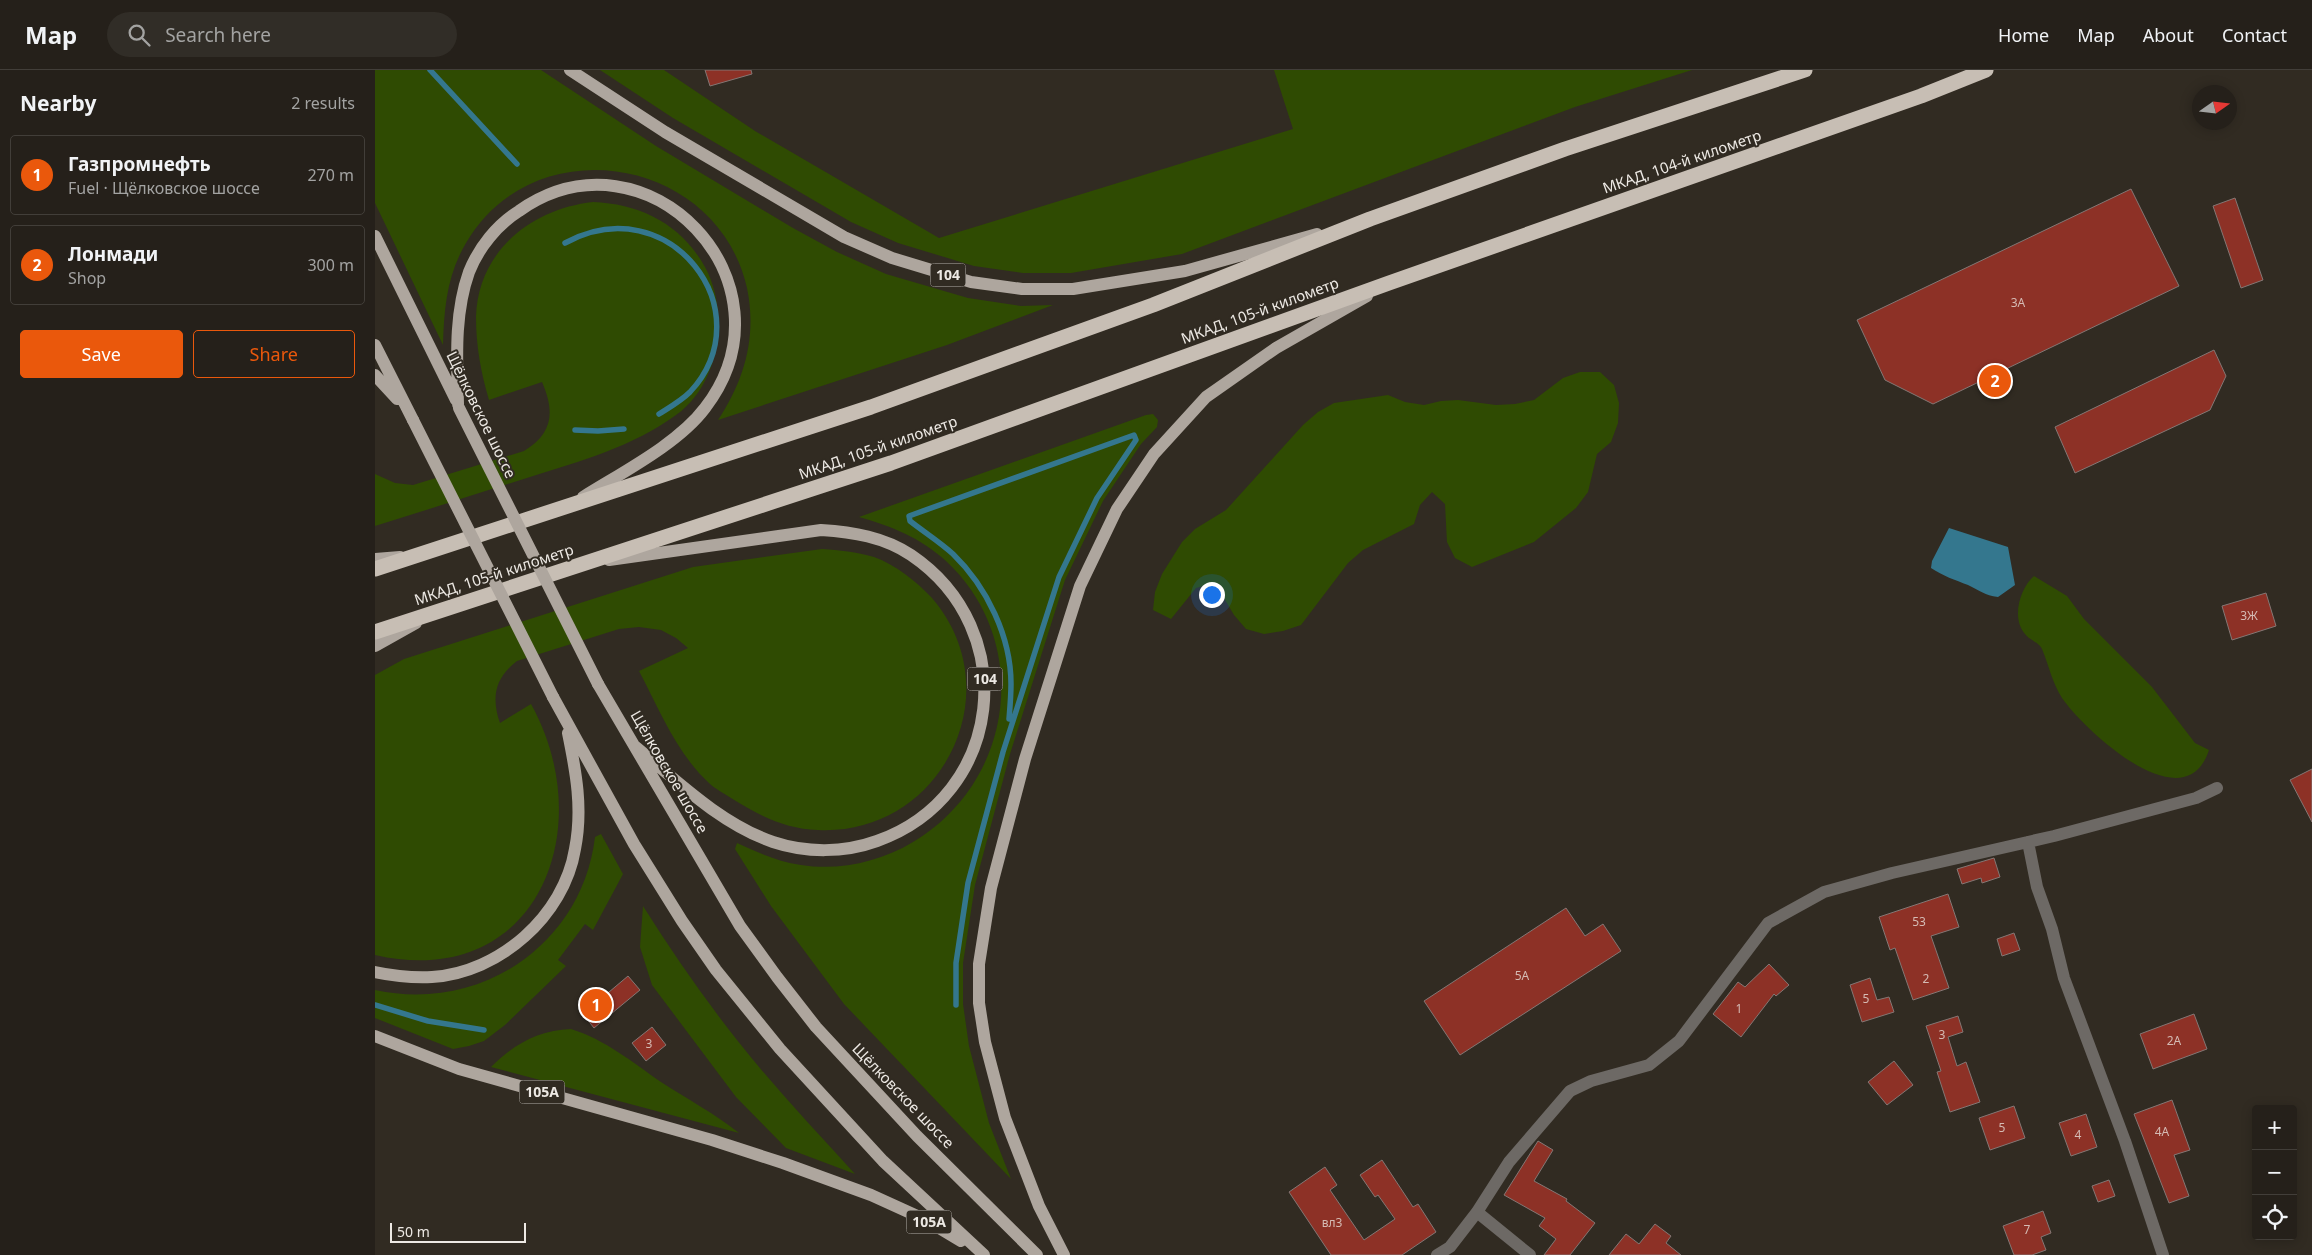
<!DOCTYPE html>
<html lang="en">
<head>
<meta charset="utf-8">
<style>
	:root { --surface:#25201a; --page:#312d27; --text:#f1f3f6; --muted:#a3a3a2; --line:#423e39; --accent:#ea580c }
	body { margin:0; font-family:"Noto Sans",sans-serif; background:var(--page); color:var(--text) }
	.controls { position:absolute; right:15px; bottom:15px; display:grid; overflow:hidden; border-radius:5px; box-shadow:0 2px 12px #0003 }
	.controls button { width:45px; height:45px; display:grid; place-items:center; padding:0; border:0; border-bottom:1px solid var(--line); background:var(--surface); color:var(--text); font:25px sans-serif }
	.compass { position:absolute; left:1817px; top:15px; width:45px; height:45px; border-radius:50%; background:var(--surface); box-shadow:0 2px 12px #0003; rotate:76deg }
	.scale { position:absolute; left:15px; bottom:12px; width:136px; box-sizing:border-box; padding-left:5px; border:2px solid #ede9e4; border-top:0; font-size:14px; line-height:18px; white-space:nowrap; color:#ede9e4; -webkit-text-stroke:4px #312b22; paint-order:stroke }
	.you { position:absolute; left:836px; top:524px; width:18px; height:18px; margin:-12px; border:4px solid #fff; border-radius:50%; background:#1a73e8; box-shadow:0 0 0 8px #1a73e833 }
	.badge { display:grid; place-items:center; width:32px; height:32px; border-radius:50%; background:var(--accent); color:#fff; font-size:16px; font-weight:700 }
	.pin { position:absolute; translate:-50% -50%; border:2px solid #fff; box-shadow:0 1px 5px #0006 }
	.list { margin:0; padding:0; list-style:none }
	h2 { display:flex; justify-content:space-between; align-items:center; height:65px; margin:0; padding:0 20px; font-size:21px }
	h2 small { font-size:16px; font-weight:400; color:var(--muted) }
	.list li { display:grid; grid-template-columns:32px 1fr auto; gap:15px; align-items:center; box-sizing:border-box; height:80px; margin:0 10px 10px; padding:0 10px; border:1px solid var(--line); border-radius:5px }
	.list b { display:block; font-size:19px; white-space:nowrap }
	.list p { margin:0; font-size:16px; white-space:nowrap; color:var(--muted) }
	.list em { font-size:16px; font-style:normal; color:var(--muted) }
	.actions { display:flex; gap:10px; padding:15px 20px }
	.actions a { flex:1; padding:11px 0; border:1px solid var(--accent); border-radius:5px; text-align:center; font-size:18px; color:var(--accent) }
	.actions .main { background:var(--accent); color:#fff }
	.icon { flex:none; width:28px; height:28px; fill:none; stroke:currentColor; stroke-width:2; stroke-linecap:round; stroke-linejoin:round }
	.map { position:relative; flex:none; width:1937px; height:1185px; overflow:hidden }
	header { display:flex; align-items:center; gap:30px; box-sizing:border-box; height:70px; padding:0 25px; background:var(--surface); border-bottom:1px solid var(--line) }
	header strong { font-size:24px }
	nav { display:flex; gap:28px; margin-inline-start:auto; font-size:18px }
	.search { width:350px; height:45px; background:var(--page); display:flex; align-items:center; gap:12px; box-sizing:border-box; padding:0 18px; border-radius:28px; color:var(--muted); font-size:19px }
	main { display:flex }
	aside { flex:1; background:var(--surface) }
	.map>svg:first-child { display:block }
</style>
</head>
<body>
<header>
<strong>Map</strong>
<div class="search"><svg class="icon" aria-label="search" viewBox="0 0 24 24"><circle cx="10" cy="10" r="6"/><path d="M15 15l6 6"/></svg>Search here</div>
<nav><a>Home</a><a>Map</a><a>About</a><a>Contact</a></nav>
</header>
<main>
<aside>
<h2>Nearby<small>2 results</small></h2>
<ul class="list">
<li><span class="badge">1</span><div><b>Газпромнефть</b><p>Fuel · Щёлковское шоссе</p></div><em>270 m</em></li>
<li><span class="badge">2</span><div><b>Лонмади</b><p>Shop</p></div><em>300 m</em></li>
</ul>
<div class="actions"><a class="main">Save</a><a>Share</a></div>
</aside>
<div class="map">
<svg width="1937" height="1185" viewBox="0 0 1937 1185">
	<rect width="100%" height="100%" fill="#312b22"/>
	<path fill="#2f4b02" d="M0,0H166L281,76L418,158L462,182L511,204L593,228L646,236L678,235L572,275L343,350C370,309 382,266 372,218C342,86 159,56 91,173C72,205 69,238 68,275L0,133Z
		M225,0H289L380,61L564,168L918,59L899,0H1317L1200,37L807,184L696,203H648L599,196L523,173L476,152L298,48Z
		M218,132C266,134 306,154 330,197C355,243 345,314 301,345C257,377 206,391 155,407C104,423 52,440 0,456V404L20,413L38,415L149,381C178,363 180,342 167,312L114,330C106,303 101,276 101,247C103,181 156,139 218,132Z
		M1205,302H1225L1239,315L1244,333L1243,353L1236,372L1222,384L1213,422L1201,438L1159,472L1097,497L1080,488L1072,472L1070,434L1057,422L1045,435L1039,454L988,480L973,493L926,555L908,561L889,564L871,559L859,545L840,513L821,518L796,549L778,540L780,522L787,504L807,472L820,459L851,440L928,355L943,342L959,333L1013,325L1030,332L1049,335L1066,331L1083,330L1121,335L1140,334L1159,330L1188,308Z
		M778,344L783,350L782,357L766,374L728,431L690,510L635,684L600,815L588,893V934L594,976L614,1053L636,1109L469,934L396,836L360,779L362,773C382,782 403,792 426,795C464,801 505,792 538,772C639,712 658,572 571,491C546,468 516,456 484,447L771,345Z
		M447,479C465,480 481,482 499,487C521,495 541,511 557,528C638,622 566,766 443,760C410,759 383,745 356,728C349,723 340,719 334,713C302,684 284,639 264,601L313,578L301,568L286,560L264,557L244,559L142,591C120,608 116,627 125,653L156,634C226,760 161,922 0,885V605L29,589L318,497Z
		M1659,506L1692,526L1709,549L1777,617L1820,673L1834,680C1810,754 1710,661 1687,628C1677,612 1674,596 1667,579C1664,572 1654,570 1650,564C1636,548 1645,518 1659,506Z
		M226,764L248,804L218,860L210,854L183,890L191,896L130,955L109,971L94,976L78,979L0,948V920C105,943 207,875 220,767Z
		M268,836C297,882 328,927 362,970C399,1017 440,1060 480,1104L411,1078L361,1027L277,915L265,877Z
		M196,959C231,970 257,992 286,1012C312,1029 339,1043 364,1063L116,997C139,974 164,960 196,959Z"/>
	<path fill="#34778e" d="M1574,458L1633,477L1640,515L1623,527C1609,525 1606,521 1593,515C1580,510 1568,506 1556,498L1557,491Z"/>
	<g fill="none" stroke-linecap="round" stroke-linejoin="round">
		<path stroke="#34778e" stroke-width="5.5" d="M55,0L142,94
			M190,173C294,116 390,241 315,322C306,331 295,337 284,344
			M200,360L223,361L249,359
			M0,935L53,951L109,960
			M581,935V893L593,813L628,682L684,507L722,428L761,370L759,365L534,446L535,451C549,462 565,472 578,484C612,517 636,567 636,614C636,626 635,637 634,649"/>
	</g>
	<path fill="#8d3126" stroke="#847774" d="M330,0H376L377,4L335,16Z
		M1756,119L1804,216L1558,334L1510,310L1482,250Z
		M1860,128L1888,210L1866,218L1838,136Z
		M1839,280L1851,306L1835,340L1700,403L1680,357Z
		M1891,523L1901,556L1857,570L1847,536Z
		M1937,699V752L1915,710Z
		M1619,788L1625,807L1607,813L1606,808L1587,814L1582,799Z
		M1573,824L1584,857L1556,866L1574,918L1538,930L1520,878L1515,880L1504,847Z
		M1191,838L1210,866L1228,854L1246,881L1085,985L1049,931Z
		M1639,863L1645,880L1627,886L1622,869Z
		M1394,894L1414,915L1401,926L1399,924L1366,967L1338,944L1363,912L1370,917Z
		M253,906L265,920L219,958L208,944Z
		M1495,908L1502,930L1514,927L1519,942L1487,952L1475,915Z
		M1819,944L1832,979L1778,999L1765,964Z
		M1583,946L1588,962L1573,967L1582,996L1591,992L1605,1032L1575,1042L1562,1002L1566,1001L1551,956Z
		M277,957L291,975L271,991L257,973Z
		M1519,991L1538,1015L1512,1035L1493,1012Z
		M1797,1030L1815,1080L1799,1085L1814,1126L1794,1133L1759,1044Z
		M1639,1036L1650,1068L1615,1080L1604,1048Z
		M1711,1044L1722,1077L1696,1086L1684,1053Z
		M1163,1071L1178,1080L1159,1111L1192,1129L1191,1131L1220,1153L1195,1185H1169L1181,1169L1164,1156L1170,1148L1129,1125Z
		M1007,1090L1038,1137L1043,1134L1061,1162L1027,1185H956L914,1122L950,1097L962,1115L955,1120L989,1170L1020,1149L1003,1125L1000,1127L985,1105Z
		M1734,1110L1740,1126L1723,1132L1717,1116Z
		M1668,1141L1676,1163L1666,1167L1671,1180L1657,1185H1639L1628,1156Z
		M1280,1154L1296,1166L1291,1173L1306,1185H1234L1251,1164L1264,1174Z"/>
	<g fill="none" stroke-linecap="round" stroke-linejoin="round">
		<path stroke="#6d6965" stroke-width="12" d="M1653,772L1662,817L1677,859L1689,908L1750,1071L1788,1185
			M1102,1142L1155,1185
			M1062,1185L1075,1177L1102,1142L1134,1092L1195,1021L1216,1011L1274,995L1304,971L1393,853L1449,822L1517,803L1679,766L1821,728L1842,718"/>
		<path stroke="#aea69e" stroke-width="12" d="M195,0L290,62L469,167L517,188L596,212L647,219H698L810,201L942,164
			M0,166L81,330
			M0,275L38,350
			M0,305L22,329
			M83,334C82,290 79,244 94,202C104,177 122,155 144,141C272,51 426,213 330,338C303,374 246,403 208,427
			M0,489L25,487
			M234,490L446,460C478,462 509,467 536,485C647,560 629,726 502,771C469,783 431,783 398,772C346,754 303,712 261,677
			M0,576L41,553
			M223,614L365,856L402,907L441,957L542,1066L662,1185
			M178,627L259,774L307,851L341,900L405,979L508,1091L609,1185
			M0,902C19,906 37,908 57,907C124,903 189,846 200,779C208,739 201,702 193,663
			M0,966L84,999L337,1070L408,1093L496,1125L551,1150L586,1171
			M689,1185L664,1136L630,1048L610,972L604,933V894L616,818L650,689L705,516L742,439L779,384L831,327L901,278L992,226"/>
		<path stroke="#c7beb4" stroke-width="15" d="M0,499L496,337L778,235L995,149L1190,79L1430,0
			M0,562L516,393L1014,213L1546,26L1611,0"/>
		<path stroke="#aea69e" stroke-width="12" d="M84,338L223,614
			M38,350L178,627"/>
	</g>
	<g text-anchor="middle" stroke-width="4" stroke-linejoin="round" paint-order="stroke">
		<g font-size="12" fill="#d5bbb4">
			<text x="1643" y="237">3A</text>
			<text x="1874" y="550">3Ж</text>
			<text x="1544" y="856">53</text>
			<text x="1147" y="910">5A</text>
			<text x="1551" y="913">2</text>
			<text x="1491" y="933">5</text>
			<text x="1364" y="943">1</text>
			<text x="1567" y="969">3</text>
			<text x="1799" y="975">2А</text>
			<text x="274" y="978">3</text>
			<text x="1627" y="1062">5</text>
			<text x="1787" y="1066">4А</text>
			<text x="1703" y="1069">4</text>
			<text x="957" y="1157">вл3</text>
			<text x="1652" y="1164">7</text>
		</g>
		<g fill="#312b22" stroke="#b5b0aa" stroke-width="1">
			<rect x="555.5" y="193.5" width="35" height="23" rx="4"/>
			<rect x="592.5" y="597.5" width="35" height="23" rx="4"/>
			<rect x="144.5" y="1010.5" width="45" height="23" rx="4"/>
			<rect x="531.5" y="1140.5" width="45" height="23" rx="4"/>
		</g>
		<g font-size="14" font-weight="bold" fill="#ede9e4">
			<text x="573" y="210">104</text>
			<text x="610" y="614">104</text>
			<text x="167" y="1027">105A</text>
			<text x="554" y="1157">105A</text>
		</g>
		<g font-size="15" fill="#ede9e4" stroke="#312b22">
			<text transform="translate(1307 92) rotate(-19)" y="5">МКАД, 104-й километр</text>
			<text transform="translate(885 241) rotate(-20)" y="5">МКАД, 105-й километр</text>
			<text transform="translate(106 345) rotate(64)" y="5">Щёлковское шоссе</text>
			<text transform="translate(503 378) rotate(-19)" y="5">МКАД, 105-й километр</text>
			<text transform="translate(119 505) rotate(-18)" y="5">МКАД, 105-й километр</text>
			<text transform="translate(294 702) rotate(60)" y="5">Щёлковское шоссе</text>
			<text transform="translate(528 1026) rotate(46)" y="5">Щёлковское шоссе</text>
		</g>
	</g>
</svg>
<div class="controls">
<button>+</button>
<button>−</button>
<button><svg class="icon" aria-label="locate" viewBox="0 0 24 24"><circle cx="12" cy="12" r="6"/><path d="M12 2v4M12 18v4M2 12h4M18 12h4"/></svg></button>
</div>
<svg class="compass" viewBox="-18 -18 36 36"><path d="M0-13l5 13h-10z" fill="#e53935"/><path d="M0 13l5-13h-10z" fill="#a3a3a2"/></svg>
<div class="scale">50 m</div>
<div class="you"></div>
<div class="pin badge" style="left:221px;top:935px">1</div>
<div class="pin badge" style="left:1620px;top:311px">2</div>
</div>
</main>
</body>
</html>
